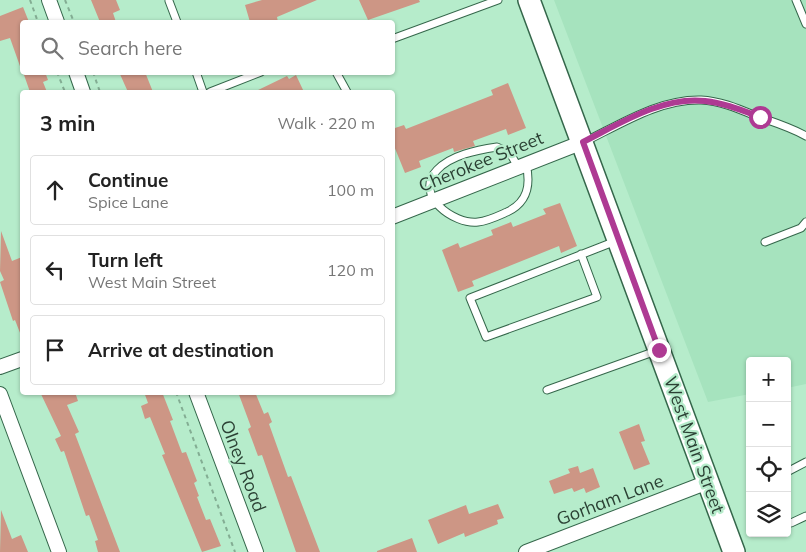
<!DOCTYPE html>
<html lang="en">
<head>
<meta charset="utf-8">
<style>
	:root { --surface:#fff; --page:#f6f6f6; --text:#222; --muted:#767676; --line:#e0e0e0 }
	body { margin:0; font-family:Mulish,sans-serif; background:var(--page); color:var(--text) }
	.controls { position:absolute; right:15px; bottom:15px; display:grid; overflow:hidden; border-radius:5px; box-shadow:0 1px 4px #0004 }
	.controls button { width:45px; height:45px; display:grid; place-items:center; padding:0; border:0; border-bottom:1px solid var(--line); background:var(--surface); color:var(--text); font:25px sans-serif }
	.stop { position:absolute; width:15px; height:15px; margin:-11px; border:4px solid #ae3a93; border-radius:50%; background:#fff }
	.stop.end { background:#ae3a93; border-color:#fff; box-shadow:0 1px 5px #0008 }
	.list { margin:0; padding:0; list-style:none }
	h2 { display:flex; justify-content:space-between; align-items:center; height:65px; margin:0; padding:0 20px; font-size:21px }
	h2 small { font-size:16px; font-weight:400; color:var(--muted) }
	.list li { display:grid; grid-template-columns:32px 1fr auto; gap:15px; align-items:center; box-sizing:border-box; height:70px; margin:0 10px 10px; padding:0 10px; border:1px solid var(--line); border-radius:5px }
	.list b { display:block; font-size:19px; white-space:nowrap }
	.list p { margin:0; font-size:16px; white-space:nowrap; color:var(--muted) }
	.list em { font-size:16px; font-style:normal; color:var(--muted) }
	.icon { flex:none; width:28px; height:28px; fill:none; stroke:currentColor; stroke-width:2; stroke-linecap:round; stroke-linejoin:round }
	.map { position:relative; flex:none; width:806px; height:552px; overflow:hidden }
	.search { position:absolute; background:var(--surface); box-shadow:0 1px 4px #0004; left:20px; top:20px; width:375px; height:55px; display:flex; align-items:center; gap:12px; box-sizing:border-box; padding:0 18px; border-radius:5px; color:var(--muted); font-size:19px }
	.panel { position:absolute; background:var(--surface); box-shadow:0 1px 4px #0004; left:20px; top:90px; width:375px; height:305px; border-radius:5px }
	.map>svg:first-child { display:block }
</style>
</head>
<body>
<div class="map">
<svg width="806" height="552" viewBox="0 0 806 552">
	<rect width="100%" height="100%" fill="#b6eccb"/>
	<path fill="#a6e3be" d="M554,0H806V384L787,388V361H750V394L708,402Z"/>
	<path fill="#cd9685" d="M91,0H116L120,10L113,13L116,22H100Z
		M262,0H317L277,17L278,22H250L245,5Z
		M359,0H419L420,2L368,20Z
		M23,7L29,22H22L21,69L10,38L0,41V16Z
		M23,72H45L48,80L43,82L47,92H30Z
		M119,72H145L153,92H128Z
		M296,75L304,92H254L287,76L289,79Z
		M508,83L526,128L508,135L506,129L473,141L475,146L454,152L453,148L419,161L421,167L405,173L392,141V129L404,125L406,129L493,95L491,90Z
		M560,203L577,246L561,253L559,246L472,281L474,286L458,292L442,250L458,243L460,248L493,235L491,230L511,222L513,227L546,214L543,209Z
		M1,231L12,261L22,257V338L15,320L13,321L0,282L4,280L0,271Z
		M40,392H75L78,401L67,405L79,432L75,434L120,552H98L95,541L98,540L89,515L86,516L64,451L61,452L55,439L61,436Z
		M144,392H162L173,420L170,421L182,453L186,452L197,481L194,483L199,496L197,497L206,520L210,519L221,546L202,552L162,455L165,454L150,417L145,419L141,406L148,403Z
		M238,392H255L264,414L268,412L272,422L269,424L288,477L291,476L320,552H296L262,455L258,456L248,429L251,427Z
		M639,424L645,441L641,442L650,464L634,470L619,432Z
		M578,466L580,473L593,468L600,487L586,493L584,488L574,492L572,488L554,494L549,481L570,473L568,469Z
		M498,504L504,518L497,520L498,524L465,537L464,533L438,544L428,520L466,505L469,514Z
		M1,510L12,539L21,535L28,552H0Z
		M412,538L417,552H377V551Z"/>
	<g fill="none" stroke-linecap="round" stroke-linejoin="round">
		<defs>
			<path id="lane" d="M796,0L806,24
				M169,1L177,22
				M392,39L498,0
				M196,72L203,92
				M336,72L347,92
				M210,92L261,72
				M584,142C621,124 659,99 701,100C721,101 739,109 756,116C773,122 790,127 806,136
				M518,167L510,153L497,147C477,150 451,155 437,170C413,195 454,225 478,222C488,221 498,216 507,212C528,202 531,185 526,164
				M765,242L801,228L806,222
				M581,254L597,297L486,337L470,298L616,241
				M547,390L656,351
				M787,472L806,462
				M787,521L791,523L806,516"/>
			<path id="street" d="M49,0L57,22
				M76,72L83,92
				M392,217L583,142
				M0,367L22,359
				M196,392L256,552
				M0,394L59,552
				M526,552L708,482"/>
			<path id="primary" d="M529,0L734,552"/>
		</defs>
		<use href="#lane" stroke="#35674b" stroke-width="9"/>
		<use href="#street" stroke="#35674b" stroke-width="16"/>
		<use href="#primary" stroke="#35674b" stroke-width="24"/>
		<path stroke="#83ad93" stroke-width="2" stroke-dasharray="4 4" stroke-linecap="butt" d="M30,0L38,22
			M65,0L74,22
			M57,72L65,92
			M93,72L100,92
			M176,392L235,552"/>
		<use href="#lane" stroke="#fff" stroke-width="7"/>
		<use href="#street" stroke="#fff" stroke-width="14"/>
		<use href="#primary" stroke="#fff" stroke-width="21"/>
	</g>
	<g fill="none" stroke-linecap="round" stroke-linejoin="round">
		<path stroke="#ae3a93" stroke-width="6" d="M659,350L583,142C619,124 662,96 705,101C724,103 741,110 760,117"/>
	</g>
	<g text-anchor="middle" stroke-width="4.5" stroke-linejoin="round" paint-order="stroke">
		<g font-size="18" fill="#2b4134" stroke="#b6eccb">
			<text transform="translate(481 162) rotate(-22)" y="6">Cherokee Street</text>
			<text transform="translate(694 445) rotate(70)" y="6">West Main Street</text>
			<text transform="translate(243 466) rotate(69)" y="6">Olney Road</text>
			<text transform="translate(610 500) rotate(-21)" y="6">Gorham Lane</text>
		</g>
	</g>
</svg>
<div class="controls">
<button>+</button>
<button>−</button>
<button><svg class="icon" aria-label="locate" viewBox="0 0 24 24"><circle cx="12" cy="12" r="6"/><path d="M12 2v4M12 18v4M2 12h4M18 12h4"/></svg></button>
<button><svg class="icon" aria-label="layers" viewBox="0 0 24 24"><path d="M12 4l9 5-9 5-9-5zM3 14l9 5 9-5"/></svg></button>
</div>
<div class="stop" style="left:760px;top:117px"></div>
<div class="stop end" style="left:659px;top:350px"></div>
<div class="search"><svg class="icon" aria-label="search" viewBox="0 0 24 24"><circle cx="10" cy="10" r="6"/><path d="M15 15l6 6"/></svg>Search here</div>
<section class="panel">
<h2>3 min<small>Walk · 220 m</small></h2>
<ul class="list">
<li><svg class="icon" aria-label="ahead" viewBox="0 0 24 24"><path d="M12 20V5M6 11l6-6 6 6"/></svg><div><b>Continue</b><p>Spice Lane</p></div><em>100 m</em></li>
<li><svg class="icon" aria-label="left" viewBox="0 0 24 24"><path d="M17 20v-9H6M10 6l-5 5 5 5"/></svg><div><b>Turn left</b><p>West Main Street</p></div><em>120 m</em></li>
<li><svg class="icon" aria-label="arrive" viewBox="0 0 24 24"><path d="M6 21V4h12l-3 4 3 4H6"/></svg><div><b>Arrive at destination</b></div></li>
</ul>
</section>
</div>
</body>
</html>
